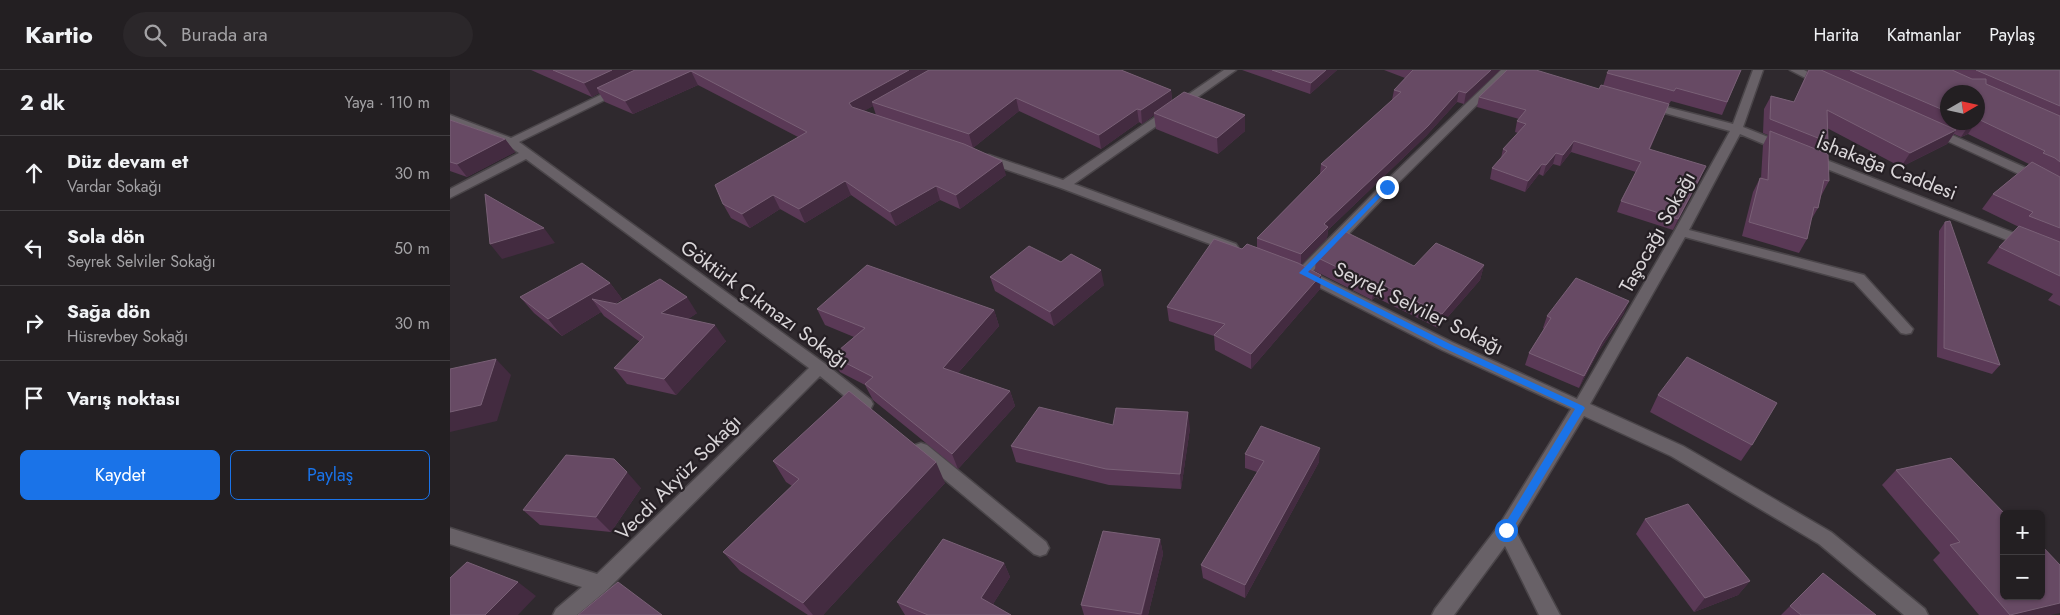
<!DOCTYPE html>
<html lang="tr">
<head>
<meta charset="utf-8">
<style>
	:root { --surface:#231f22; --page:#2b272a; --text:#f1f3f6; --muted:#a3a2a5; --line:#403d40; --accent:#1a73e8 }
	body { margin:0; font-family:Jost,sans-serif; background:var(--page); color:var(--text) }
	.controls { position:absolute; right:15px; bottom:15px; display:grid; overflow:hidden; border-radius:8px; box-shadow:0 1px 4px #0004 }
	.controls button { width:45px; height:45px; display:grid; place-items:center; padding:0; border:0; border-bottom:1px solid var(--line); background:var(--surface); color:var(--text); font:25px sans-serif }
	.compass { position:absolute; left:1490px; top:15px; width:45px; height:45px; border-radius:50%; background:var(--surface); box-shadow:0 1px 4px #0004; rotate:81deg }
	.stop { position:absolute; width:15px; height:15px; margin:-11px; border:4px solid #1a73e8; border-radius:50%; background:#fff }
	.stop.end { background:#1a73e8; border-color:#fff; box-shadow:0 1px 5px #0008 }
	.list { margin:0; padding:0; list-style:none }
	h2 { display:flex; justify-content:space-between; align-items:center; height:65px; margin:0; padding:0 20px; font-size:21px }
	h2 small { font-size:16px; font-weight:400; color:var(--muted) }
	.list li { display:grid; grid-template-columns:32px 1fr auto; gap:15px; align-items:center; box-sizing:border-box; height:75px; padding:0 20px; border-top:1px solid var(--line) }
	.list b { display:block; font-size:19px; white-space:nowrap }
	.list p { margin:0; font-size:16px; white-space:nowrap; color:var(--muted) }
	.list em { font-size:16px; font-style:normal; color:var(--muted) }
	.actions { display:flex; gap:10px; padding:15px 20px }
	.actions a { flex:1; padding:11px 0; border:1px solid var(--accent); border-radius:8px; text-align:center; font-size:18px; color:var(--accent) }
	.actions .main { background:var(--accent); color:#fff }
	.icon { flex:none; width:28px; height:28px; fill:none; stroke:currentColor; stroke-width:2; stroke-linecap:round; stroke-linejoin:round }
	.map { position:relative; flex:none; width:1610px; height:545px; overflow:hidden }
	header { display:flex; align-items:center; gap:30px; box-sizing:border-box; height:70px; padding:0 25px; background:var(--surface); border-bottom:1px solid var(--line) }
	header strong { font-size:24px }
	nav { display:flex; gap:28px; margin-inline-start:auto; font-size:18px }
	.search { width:350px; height:45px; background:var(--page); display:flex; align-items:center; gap:12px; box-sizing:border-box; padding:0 18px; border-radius:28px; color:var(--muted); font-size:19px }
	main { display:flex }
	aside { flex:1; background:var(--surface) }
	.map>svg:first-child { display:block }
</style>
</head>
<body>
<header>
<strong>Kartio</strong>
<div class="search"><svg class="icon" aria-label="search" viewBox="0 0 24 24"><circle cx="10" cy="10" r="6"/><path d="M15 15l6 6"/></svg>Burada ara</div>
<nav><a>Harita</a><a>Katmanlar</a><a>Paylaş</a></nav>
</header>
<main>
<aside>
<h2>2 dk<small>Yaya · 110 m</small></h2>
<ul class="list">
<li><svg class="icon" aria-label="ahead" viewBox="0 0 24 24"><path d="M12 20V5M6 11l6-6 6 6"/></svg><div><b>Düz devam et</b><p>Vardar Sokağı</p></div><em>30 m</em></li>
<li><svg class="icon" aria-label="left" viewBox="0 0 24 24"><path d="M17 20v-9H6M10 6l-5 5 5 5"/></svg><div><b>Sola dön</b><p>Seyrek Selviler Sokağı</p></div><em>50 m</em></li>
<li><svg class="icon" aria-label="right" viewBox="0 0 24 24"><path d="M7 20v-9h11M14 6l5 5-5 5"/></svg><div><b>Sağa dön</b><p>Hüsrevbey Sokağı</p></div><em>30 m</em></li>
<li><svg class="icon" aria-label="arrive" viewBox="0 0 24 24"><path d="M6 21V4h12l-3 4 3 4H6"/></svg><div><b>Varış noktası</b></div></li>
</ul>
<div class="actions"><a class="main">Kaydet</a><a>Paylaş</a></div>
</aside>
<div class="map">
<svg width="1610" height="545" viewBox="0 0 1610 545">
	<rect width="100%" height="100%" fill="#2f292e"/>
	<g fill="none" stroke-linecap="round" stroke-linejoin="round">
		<defs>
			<path id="minor" d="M774,0H786L624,114L786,174L788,177L786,180H776L611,118L531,91L529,88L531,85H539L613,110Z
				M1051,0H1062L941,120L862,202L1002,272L1127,329L1224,162L1280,61L1193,37L1191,35L1197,32L1283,54L1303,0H1313L1293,57L1336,74L1338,77L1336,80H1328L1290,64L1239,160L1414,205L1463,259L1461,263L1456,264L1451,263L1404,212L1235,167L1140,334L1233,376L1381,462L1475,539L1478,545H1454L1369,474L1221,386L1134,346L1065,460L1110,545H1089L1055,476L1004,545H982L985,539L1050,454L1121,339L992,280L847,206L845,203L933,114Z
				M1340,0H1354L1378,13L1373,16L1369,15Z
				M169,16L175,19L173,21L69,72L374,293L421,330L423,334L421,338L415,340L409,338L370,306L157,520L127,545H103L106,539L132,517L0,474V458L147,504L359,298L76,89L0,128V119L69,83L57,75L0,52V45L61,68Z
				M1484,57L1592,105L1610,117V127L1584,111L1480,63L1478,61L1480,59Z
				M1361,84L1610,181V191L1357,91L1355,88Z
				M471,373L477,375L596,472L599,478L596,484L590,486L584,484L465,385L463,380L465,375Z"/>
		</defs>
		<use href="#minor" stroke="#4a4549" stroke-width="3"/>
		<use href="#minor" fill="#686167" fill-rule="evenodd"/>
	</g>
	<path fill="#5a3956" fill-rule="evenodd" d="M81,0H671L721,20L722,31L795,45V61L768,84L706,59L704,45L692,54L689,52L651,79L569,41L523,78L518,76L556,105L510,139L490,130L446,156L401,125L355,153L330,139L300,158L281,148L273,134L348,67L248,15L183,44L155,32L149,23L142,27ZM423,36L426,45L414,41L415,40Z
		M792,0H887L860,24Z
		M934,0H1050L1014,34L1007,32L976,66L878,160L877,168L851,194L871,205L870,219L801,299L765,280L764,266L719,251L717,237L792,179L807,178V168L870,104L871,94L942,30L944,20L955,8Z
		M1291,0L1272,45L1221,31L1219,34L1200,79L1251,107L1223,160L1167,142L1171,131L1186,102L1121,82L1110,96L1103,94L1093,106L1089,104L1075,122L1040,109L1042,98L1051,88L1053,79L1068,63L1065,62L1067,51L1069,49L1027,37L1029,27L1149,19L1153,16L1157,3Z
		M1358,0H1610V236L1598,230L1603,224L1537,193L1549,177L1569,157L1532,139L1543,124L1579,94L1518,64L1511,67L1504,64L1497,74L1451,97L1377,58L1378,72L1372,81L1379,111L1371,126L1368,138L1361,150L1357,169L1349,183L1292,166L1303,122L1310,108H1311L1313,75L1318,65L1313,63L1314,39L1321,26L1344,32ZM1498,22H1528V52H1498Z
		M0,50L55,69L65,82L17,107L0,101Z
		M1495,152L1550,295L1542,304L1487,287L1489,161Z
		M866,187L964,196L1034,195L1030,210L988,258L925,227L922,230L865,201Z
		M611,192L654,215L604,256L545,221L540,207Z
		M160,213L172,229L165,234L247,243L238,249L276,271L226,325L177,314L164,298L190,272L154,246L151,242L112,266L84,243L70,227Z
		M367,239L544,240L549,256L508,303L560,321L565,336L508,399L423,330L415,315L390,302L382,286L404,267L375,255Z
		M1174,243L1147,284L1129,318L1075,295L1079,283L1094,259L1093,258L1097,246Z
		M1208,325L1302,375L1291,391L1200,342Z
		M663,355L740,358L731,419L659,415L566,392L561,376Z
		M795,384L869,392L795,528L753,508L751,495L807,402L795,398Z
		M1501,388L1554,526L1601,545H1529L1483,490L1490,483L1432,415L1446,400Z
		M323,391L495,413L373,545H358L290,501L273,482L342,416L336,412Z
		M191,418L161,462L90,455L73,440Z
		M1195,449L1300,511L1288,525L1244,542L1186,464Z
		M710,469L713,484L698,545H634L631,535Z
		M554,493L560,507L543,534L561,545H455L447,532Z
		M1340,536L1426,545H1331Z"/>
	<path fill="#432b40" d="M162,0H198L147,18L149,23L142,27L134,13Z
		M459,0H488L422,32L423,36L404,47L399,33Z
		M876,0H887L860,24L861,13Z
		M1041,0H1050L1014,34L1016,23Z
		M241,1L248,15L183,44L175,31Z
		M721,20L722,33L704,43V45L692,54L691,40Z
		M1009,21L1007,32L976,66L878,160L877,168L851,195V184L874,154Z
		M566,28L569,41L523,78L519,64Z
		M687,39L689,52L651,79L649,65Z
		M795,45V61L768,84L767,68Z
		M1521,52H1526L1518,64L1511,67Z
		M1506,60L1497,74L1451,97L1460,83Z
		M55,69L65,82L17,107L7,94Z
		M1124,71L1121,82L1110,96L1113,85Z
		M1106,83L1103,94L1093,106L1096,95Z
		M552,91L556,105L510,139L506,125Z
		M1092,94L1089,104L1075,122L1078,111Z
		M1256,96L1251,107L1223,160L1228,149Z
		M395,111L401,125L355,153L349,139Z
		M486,116L490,130L446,156L440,142Z
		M323,125L330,139L300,158L292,144Z
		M94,158L105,173L52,189L40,174Z
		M1034,195L1030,210L988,258L992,244Z
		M651,200L654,215L604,256L600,242Z
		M871,205L870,219L801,299V284Z
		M927,212L925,227L922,230L924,215Z
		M160,213L172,229L156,239L142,229L151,242L112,266L98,249Z
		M237,227L247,243L222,260L211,243Z
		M1179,231L1174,243L1147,284L1129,318L1134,306L1152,272Z
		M544,240L549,256L499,313L493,298Z
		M265,255L276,271L226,325L214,309Z
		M46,289L61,305L47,351L0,362V342Z
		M560,321L565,336L508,399L502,384Z
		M738,342L740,358L731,419L730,404Z
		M870,378L869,392L795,528V515Z
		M486,392L495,413L373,545H363L353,533Z
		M177,402L191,418L161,462L146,447Z
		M710,469L713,484L698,545H692Z
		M554,493L560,507L538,542L531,528Z
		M1300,511L1288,525L1244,542L1255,528Z
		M68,512L86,526L68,545H35Z
		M1610,533V543L1601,545H1560Z"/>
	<path fill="#674a64" stroke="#796076" d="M103,0H162L134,13Z
		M185,0H459L399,33L402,37L514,74L552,91L506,125L486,116L440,142L395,111L349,139L323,125L292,144L273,134L265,115L357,62L241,1L175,31L147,18Z
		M479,0H671L721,20L691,40L687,39L649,65L566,28L519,64L422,32Z
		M822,0H876L861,13Z
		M963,0H1041L1016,23L1009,21L978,56L874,154L878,157L851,184L807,168L877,97L871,94L951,22L944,20Z
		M1057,0H1086L1149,19L1151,15L1219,34L1199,79L1256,96L1228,149L1171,131L1191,92L1124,71L1113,85L1106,83L1096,95L1092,94L1078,111L1042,98L1057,81L1053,79L1076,54L1067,51L1076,40L1029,27Z
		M1159,0H1291L1277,32L1226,18L1224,21L1157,3Z
		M1359,0H1371L1506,60L1460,83L1377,40L1378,72L1320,49L1321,26L1344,32Z
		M1400,0H1502L1522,9H1536V14L1610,46V92L1605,88L1593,83L1595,81L1528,49V22H1498V42Z
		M1526,0H1610V36Z
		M734,22L795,45L767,68L704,43Z
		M0,50L55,69L7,94L0,92Z
		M1320,61L1378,84L1379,111L1374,110L1368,138L1364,137L1357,169L1299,152L1310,108L1318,110Z
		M1582,92L1610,107V158L1579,146L1583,142L1543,124Z
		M35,124L94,158L40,174Z
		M1500,151L1550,295L1494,278L1495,152Z
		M1569,156L1610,172V206L1549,177Z
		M892,160L964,196L986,173L1034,195L992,244L927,212L924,215L866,187Z
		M764,169L792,179L797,174L848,193L871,205L801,284L764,265L775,254L717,237Z
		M579,176L611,192L621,184L651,200L600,242L540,207Z
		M132,193L160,213L98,249L70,227Z
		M417,195L544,240L493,298L560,321L502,384L415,314L423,307L382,286L415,258L367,239Z
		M1126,208L1179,231L1152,272L1134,306L1079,283L1101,248L1097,246Z
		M210,209L237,227L211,243L265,255L214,309L164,298L194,267L142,229L167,234Z
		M1237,287L1327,333L1302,375L1208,325Z
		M46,289L31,335L0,342V299Z
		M399,321L486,392L353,533L273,482L349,409L323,391Z
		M589,337L663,355L666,338L738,342L730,404L656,399L561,376Z
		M811,356L870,378L795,515L751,495L814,391L795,384Z
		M116,385L164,389L177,402L146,447L73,440Z
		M1501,388L1555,444H1554V526H1591V475L1610,495V533L1560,545L1500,475L1510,472L1446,400Z
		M1238,434L1300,511L1255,528L1195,449Z
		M653,461L710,469L691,544L631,535Z
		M493,469L554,493L531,528L561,545H478L447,532Z
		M17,492L68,512L35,545H0V508Z
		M1373,503L1426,545H1351L1340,536Z
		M168,512L212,545H128Z"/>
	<path fill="#1a73e8" d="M935,116L940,117L858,202L1000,274L1133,336L1135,338L1060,463H1053V457L1125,339L994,278L849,203Z"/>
	<g text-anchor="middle" stroke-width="4.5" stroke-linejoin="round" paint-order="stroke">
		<g font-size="20" fill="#dad6d9" stroke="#251f24">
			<text transform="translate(1437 97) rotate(21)" y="7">İshakağa Caddesi</text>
			<text transform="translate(1207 162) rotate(-61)" y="7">Taşocağı Sokağı</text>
			<text transform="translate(315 234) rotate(36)" y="7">Göktürk Çıkmazı Sokağı</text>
			<text transform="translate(969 238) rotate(26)" y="7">Seyrek Selviler Sokağı</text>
			<text transform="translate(228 407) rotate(-45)" y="7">Vecdi Akyüz Sokağı</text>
		</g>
	</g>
</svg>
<div class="controls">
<button>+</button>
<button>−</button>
</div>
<svg class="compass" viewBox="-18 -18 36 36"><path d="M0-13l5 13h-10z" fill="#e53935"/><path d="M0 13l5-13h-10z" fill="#a3a2a5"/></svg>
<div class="stop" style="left:1056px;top:460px"></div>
<div class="stop end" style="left:937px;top:117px"></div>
</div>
</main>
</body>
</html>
